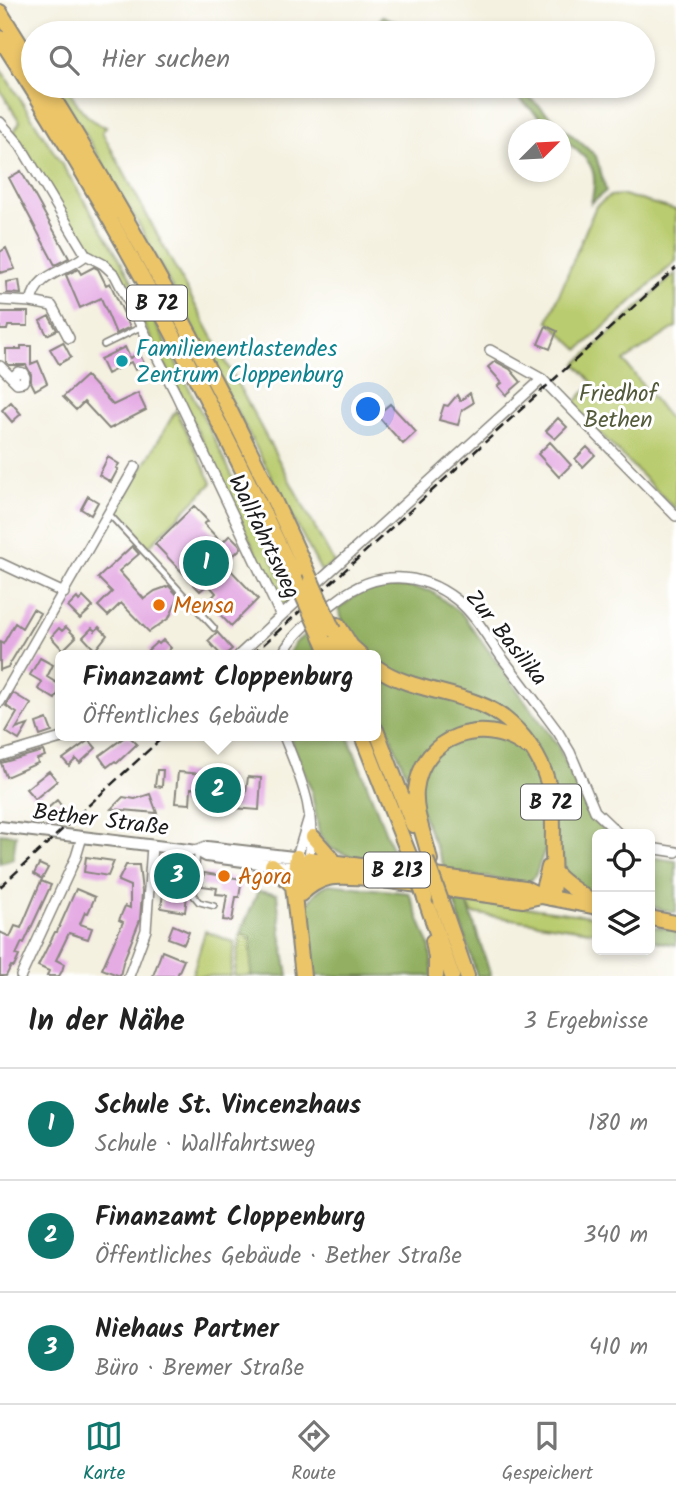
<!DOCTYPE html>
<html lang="de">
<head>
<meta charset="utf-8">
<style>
	:root { --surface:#fff; --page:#f2f2f2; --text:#222; --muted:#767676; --line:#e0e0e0; --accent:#0f766e }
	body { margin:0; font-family:Kalam,sans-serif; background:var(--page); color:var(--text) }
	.controls { position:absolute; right:21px; bottom:21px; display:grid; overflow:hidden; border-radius:10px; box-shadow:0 4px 10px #0003 }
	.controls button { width:63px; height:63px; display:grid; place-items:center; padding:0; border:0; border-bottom:2px solid var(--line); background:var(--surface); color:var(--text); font:35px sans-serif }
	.compass { position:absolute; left:508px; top:119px; width:63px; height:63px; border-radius:50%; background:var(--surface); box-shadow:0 4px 10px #0003; rotate:66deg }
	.you { position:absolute; left:369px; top:410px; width:24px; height:24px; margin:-18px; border:5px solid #fff; border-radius:50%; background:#1a73e8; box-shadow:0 0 0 10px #1a73e833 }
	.badge { display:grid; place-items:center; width:46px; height:46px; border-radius:50%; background:var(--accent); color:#fff; font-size:23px; font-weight:700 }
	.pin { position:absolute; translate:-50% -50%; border:4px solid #fff; box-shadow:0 2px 7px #0006 }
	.popup { position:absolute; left:55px; top:650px; width:326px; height:91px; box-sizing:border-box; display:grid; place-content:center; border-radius:10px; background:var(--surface); filter:drop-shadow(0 2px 5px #0005); font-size:23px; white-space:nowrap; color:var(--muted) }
	.popup b { font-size:26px; color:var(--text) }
	.popup::after { content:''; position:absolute; left:50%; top:100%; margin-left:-14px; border:14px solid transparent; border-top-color:var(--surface) }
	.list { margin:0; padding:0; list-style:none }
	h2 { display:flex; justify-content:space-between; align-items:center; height:91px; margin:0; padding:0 28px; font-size:30px }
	h2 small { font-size:23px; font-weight:400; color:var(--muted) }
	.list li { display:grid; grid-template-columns:46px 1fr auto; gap:21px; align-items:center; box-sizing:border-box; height:112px; padding:0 28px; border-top:2px solid var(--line) }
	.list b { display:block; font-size:26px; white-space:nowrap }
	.list p { margin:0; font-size:23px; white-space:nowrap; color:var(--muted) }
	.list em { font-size:23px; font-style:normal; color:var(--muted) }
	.icon { flex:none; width:38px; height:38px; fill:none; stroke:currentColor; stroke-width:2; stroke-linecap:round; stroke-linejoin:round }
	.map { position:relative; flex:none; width:676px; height:976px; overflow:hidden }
	.search { position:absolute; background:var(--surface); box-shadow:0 4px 10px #0003; left:21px; right:21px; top:21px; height:77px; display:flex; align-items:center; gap:18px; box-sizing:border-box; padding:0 24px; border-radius:38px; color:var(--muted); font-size:26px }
	.sheet { height:427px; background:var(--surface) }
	nav { display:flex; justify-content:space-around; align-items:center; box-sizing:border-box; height:98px; border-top:2px solid var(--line); background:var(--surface); font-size:19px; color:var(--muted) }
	nav a { display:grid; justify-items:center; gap:4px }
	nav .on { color:var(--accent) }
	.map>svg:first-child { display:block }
</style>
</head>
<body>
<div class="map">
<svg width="676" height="976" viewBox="0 0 676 976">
	<rect width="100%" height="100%" fill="#fff"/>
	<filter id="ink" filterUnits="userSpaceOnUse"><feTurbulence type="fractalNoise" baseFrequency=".0143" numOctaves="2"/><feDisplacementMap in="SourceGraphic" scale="14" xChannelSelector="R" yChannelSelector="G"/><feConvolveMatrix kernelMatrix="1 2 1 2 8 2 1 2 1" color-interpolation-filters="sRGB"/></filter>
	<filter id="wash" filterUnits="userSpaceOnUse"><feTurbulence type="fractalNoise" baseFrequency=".00686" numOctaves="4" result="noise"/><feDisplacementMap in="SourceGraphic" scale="28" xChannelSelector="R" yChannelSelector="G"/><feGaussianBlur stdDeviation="1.57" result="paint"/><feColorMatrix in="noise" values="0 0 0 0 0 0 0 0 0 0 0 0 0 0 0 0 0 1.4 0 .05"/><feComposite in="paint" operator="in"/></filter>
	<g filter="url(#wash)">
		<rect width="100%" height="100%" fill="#f4f1e0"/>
		<path fill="#bacc70" stroke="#6b7446" stroke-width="2" d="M0,68C46,140 93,211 135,286C192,388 241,495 292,600L288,605L280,603L178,390L114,268L84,246L14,131L20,122L0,90Z
			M57,86H67C76,103 86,121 106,127L102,132L334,563L321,571L138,223Z
			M623,195L676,210V261L579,350L548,321L596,206L610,196Z
			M676,273V327L624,361L676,428V510L572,405L593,383L576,364Z
			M176,410L212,483L148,547L117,512Z
			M466,899L597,917V932L472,913Z
			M205,931L235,943L230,976H192Z
			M241,932L251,940V976H234Z"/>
		<path fill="#93b062" stroke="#58663f" stroke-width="2" d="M383,16L421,33H404L379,21Z
			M505,86H516L596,156L606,191L591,203C601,163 587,161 561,136L560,130L553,129Z
			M408,587L431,591L462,614L558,746L589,815L608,834H597V893C573,887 564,880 562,853L545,850L535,876L527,883L446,872L376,700V655H357L338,609L366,588Z
			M307,633L316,655H288L295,643Z
			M289,736H348L398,864L350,856L329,848L319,833L311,789Z
			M0,833L16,835L13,859L0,863Z
			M650,857L676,861V913L650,906Z
			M329,884L409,893L430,947L433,976H308C305,943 292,900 329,884Z
			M258,891L277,894L281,933L288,976H251V940L241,932Z
			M453,898L466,899L491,976H477Z
			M650,926L676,930V945L650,940Z"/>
		<g id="blocks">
			<path fill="#e5ace4" d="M21,171L69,258L55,265L9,178Z
				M6,248L15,269L0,273V252Z
				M94,267L98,269L106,285L110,283L130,327L116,334L101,298L80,308L66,275L78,269L81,274Z
				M19,280L21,294L7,293L6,282Z
				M0,312H28V326H8L7,330H0Z
				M49,316L57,330L47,335L40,321Z
				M546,326L557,331L550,349L538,344Z
				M63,342L71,357L59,364L50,349Z
				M21,346H31V364L38,361L47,383L35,390L31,382V374L26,365H9L6,362V349H21Z
				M125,347L130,358L139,353L145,365L135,370L131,362L107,374L100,359Z
				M495,361L510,369L521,382L506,395L498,386L502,383L488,367Z
				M86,376L113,405L138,393L146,410L109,429L84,402L76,410L63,397Z
				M470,393L473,403L462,410L458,425L439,420L444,405L448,406L457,395L460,401Z
				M11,402L21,414L12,422L2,410Z
				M390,404L416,432L403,444L377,415Z
				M558,418L567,427L555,439L546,431Z
				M550,442L571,465L559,477L538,454Z
				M587,447L595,455L583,467L575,459Z
				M108,457L119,464L116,468L118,469L111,482L99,475Z
				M88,496L98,502L91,515L81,509Z
				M194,506L208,521L204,524L222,543L230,535L239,544L241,548L225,564L258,599L231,626L208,602L216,593L208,584L200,591L155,544Z
				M132,546L139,554L119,571L144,599L155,591L169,586L179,597L169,618L149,632L121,603L108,616L98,606L112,592L98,578Z
				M83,597L93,607L80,619L68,607L77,598L79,601Z
				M33,609L40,613L8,667L0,670V642L3,644L15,623L22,628Z
				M66,627L76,637L63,650L51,637L59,628L62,631Z
				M99,627L107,635L95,650L83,637L92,628L95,631Z
				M217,632L232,649L225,655H221L208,641Z
				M163,640L171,648L164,655H153L148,650L157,642L159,644Z
				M40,658L53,665L47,677L60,685V690L55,699L38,689L42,682L30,675Z
				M13,693L31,704L16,729L28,725L19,740L6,732L17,713L6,706Z
				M47,719L52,732L40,736L36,723Z
				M126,736H129L137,744L117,763L115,761L107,767L99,756Z
				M89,740L96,748L80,763L76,759L69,766L63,759Z
				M43,751L45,756L37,759L38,763L6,777L1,763Z
				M157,770H163L162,787L155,786Z
				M49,771L57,781L35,799L26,789Z
				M178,772L230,776L229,791L246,793L248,777L261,778L259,810L207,806L208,789L191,788L190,804L175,803Z
				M150,794L157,813L111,809L123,797L135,799Z
				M57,800L63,808L52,818L46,810Z
				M86,857L114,861L108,876L84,872Z
				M39,864L48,868L42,879L34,874Z
				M126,865H139L142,892L140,920L123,962L120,976L102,969L123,922L119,920L125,906L130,908V886L118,881Z
				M163,866L191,870L188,886L161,882Z
				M204,873L242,879L239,897H236L232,921L223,920L227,895L216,894L217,888L202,886Z
				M41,881L51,885L24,943L22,942L16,955L19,956L14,967L11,966L6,976H0V932L10,937L15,926L21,928Z
				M76,889L95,897L88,913L85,912L80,924L92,928L88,939L69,933L56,960L64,964L62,971L59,976H47L49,971L38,966L55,932H57Z
				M163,893L187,896L185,912L161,908Z
				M173,925L189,932L184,944L168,938Z
				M162,951L184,960L177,976H153Z"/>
		</g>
	</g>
	<g filter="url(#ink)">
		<use href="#blocks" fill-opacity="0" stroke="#88867e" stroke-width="2"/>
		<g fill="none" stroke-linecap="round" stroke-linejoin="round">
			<defs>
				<path id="service" d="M104,345L141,327
					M110,515L214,628
					M197,852L194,896L199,902L214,906
					M151,886L194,892"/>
				<path id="minor" d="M0,122L20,145L86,255L103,264L115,275L176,394L281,616L542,379
					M0,300L31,302C37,272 65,273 86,255
					M31,302L52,306L69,338
					M490,350L542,379L676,516
					M0,366L17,383L23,382L25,377L23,373L18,372L13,377
					M0,563L64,593
					M239,655L281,616
					M282,655C294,631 318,615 339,599C376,570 420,571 457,600C476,615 489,640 503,659C522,683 540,708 558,732L570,752L595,811L619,834
					M0,702L135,467
					M284,736C301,779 318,815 308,862
					M0,756L68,736
					M650,848L676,852
					M297,857L309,817
					M21,976L76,857L82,837
					M129,976L146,930L152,846"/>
				<path id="tertiary" d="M0,827L197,851L206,856L295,868
					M197,851L207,847L302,858"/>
				<path id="primary" d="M313,837L334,861
					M309,859L525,888L541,896L597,907
					M296,868L342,874
					M362,877L523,900L541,896
					M650,918L676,923"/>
				<path id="trunk" d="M0,12L33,65
					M0,38C112,211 207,393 295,578
					M46,86C144,243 235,411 311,580
					M338,625L351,646L361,655
					M333,631L344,655
					M323,640L329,655
					M376,667C406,688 443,690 477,703C513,716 542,753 550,791C555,812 552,834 553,855C554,871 554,883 551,898
					M376,730L413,825
					M362,736L410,857
					M297,857L293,886L303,976
					M430,860C425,836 414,814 416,790C422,735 484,716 525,746
					M272,865L293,886
					M555,873C567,887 583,893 596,907
					M301,894C325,871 341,877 372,878
					M301,894L306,869
					M541,896L549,867
					M425,898L452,976
					M441,901L467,976
					M433,941L436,958V976"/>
			</defs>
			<use href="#service" stroke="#88867e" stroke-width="8"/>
			<use href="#minor" stroke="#88867e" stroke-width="12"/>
			<use href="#tertiary" stroke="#88867e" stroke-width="14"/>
			<use href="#primary" stroke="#88867e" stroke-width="18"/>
			<use href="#trunk" stroke="#88867e" stroke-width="18"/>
			<use href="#service" stroke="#fff" stroke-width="4.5"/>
			<use href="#minor" stroke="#fff" stroke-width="9"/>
			<use href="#tertiary" stroke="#fff" stroke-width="10"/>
			<use href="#primary" stroke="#ecc569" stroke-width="14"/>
			<use href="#trunk" stroke="#ecc569" stroke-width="14"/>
			<path stroke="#1c1c1c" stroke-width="2.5" stroke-dasharray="10 5" stroke-linecap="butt" d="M252,655L676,268
				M0,887L164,736"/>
			<defs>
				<path id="trunk-bridge" d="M295,578L323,640
					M311,580L333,630
					M410,857L425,898
					M426,859L441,901"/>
			</defs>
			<use href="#trunk-bridge" stroke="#88867e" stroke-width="18" stroke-linecap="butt"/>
			<use href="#trunk-bridge" stroke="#ecc569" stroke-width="14"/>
		</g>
	</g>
	<circle fill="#0f9aa8" stroke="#fff" stroke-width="2.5" cx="122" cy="361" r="7"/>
	<g fill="#e8710a" stroke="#fff" stroke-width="2.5">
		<circle cx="159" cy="605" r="7"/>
		<circle cx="224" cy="876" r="7"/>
	</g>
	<g text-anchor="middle" stroke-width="6" stroke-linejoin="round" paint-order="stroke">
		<g fill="#fff" stroke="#606060" stroke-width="2">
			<rect x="127" y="285.5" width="60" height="35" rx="5"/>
			<rect x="521" y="784.5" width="60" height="35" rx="5"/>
			<rect x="364" y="852.5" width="66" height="35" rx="5"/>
		</g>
		<g font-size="21" font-weight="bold" fill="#1c1c1c">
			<text x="157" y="310">B 72</text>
			<text x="551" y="809">B 72</text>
			<text x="397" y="877">B 213</text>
		</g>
		<g font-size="23" fill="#0d838f" stroke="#fff" text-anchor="start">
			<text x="136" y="356">Familienentlastendes<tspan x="136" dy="26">Zentrum Cloppenburg</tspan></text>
		</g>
		<g font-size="23" fill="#535a39" stroke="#fff">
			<text x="618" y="401">Friedhof<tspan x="618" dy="26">Bethen</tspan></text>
		</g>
		<g font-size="23" fill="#1c1c1c" stroke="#fff">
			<text transform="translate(265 536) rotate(64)" y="8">Wallfahrtsweg</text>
			<text transform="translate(507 637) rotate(51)" y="8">Zur Basilika</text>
			<text transform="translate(101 819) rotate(7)" y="8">Bether Straße</text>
		</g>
		<g font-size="23" fill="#c56008" stroke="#fff" text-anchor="start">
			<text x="173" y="613">Mensa</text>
			<text x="238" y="884">Agora</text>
		</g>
	</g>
</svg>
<div class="controls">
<button><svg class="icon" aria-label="locate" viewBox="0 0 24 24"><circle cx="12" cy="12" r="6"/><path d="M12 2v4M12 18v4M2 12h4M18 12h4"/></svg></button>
<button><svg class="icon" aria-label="layers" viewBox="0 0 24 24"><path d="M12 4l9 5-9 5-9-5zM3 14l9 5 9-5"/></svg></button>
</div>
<svg class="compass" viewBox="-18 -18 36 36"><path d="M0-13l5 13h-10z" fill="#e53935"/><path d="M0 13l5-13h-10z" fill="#767676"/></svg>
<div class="you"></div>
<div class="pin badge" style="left:206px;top:563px">1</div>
<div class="pin badge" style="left:218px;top:790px">2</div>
<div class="popup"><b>Finanzamt Cloppenburg</b>Öffentliches Gebäude</div>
<div class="pin badge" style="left:177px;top:876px">3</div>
<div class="search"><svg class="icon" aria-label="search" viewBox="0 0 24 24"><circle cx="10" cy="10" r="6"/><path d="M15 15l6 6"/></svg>Hier suchen</div>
</div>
<section class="sheet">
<h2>In der Nähe<small>3 Ergebnisse</small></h2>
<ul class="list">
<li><span class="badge">1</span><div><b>Schule St. Vincenzhaus</b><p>Schule · Wallfahrtsweg</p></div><em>180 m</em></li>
<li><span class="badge">2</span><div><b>Finanzamt Cloppenburg</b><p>Öffentliches Gebäude · Bether Straße</p></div><em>340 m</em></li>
<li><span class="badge">3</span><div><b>Niehaus Partner</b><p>Büro · Bremer Straße</p></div><em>410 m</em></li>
</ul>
</section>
<nav>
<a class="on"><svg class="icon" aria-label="map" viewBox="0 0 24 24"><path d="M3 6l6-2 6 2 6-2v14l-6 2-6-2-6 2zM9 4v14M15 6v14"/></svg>Karte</a>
<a><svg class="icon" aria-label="directions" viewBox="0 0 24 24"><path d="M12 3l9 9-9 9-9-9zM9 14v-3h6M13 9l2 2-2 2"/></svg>Route</a>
<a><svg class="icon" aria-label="saved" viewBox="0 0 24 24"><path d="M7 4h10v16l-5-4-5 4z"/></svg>Gespeichert</a>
</nav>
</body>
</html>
